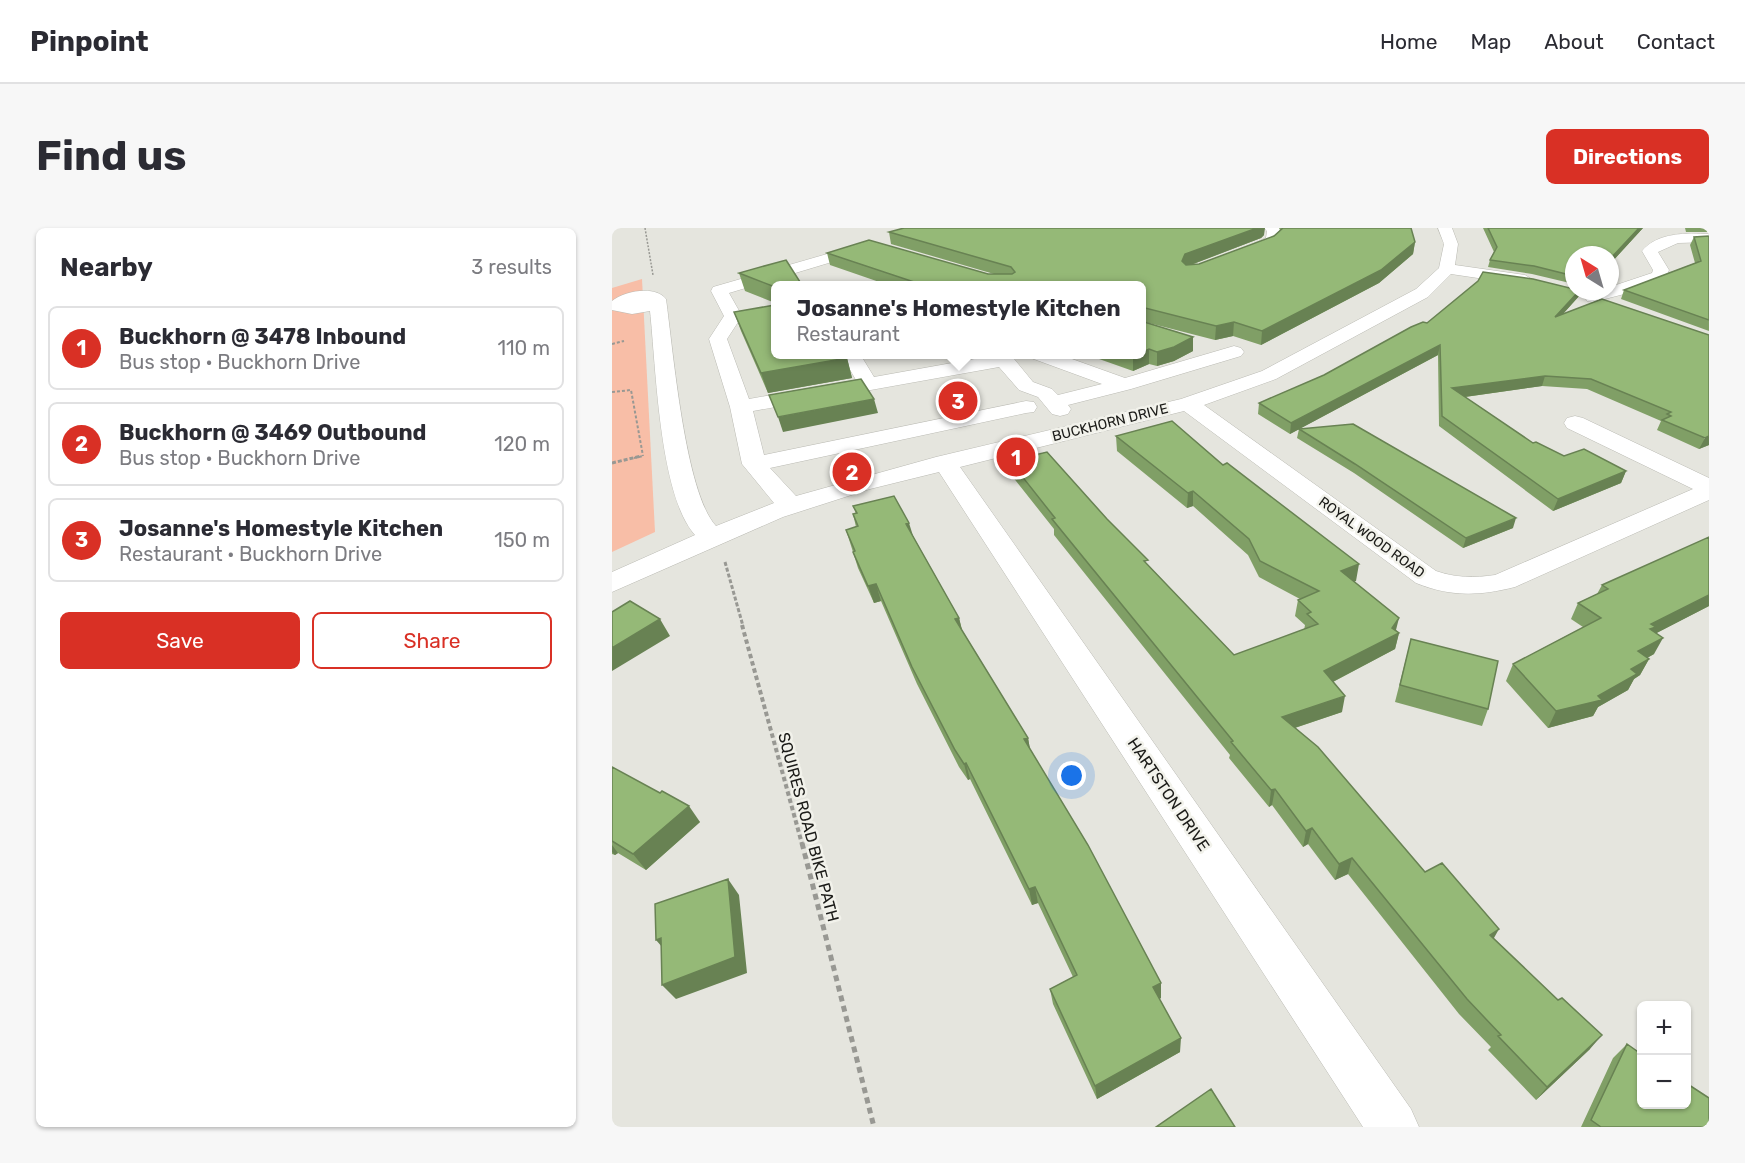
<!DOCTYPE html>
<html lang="en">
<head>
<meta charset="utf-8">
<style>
	:root { --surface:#fff; --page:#f7f7f7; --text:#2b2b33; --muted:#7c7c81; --line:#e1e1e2; --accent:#d93025 }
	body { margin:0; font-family:Rubik,sans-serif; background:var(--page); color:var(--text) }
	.controls { position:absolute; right:18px; bottom:18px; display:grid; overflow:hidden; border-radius:9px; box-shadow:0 2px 4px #0004 }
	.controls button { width:54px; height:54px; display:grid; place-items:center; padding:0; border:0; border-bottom:2px solid var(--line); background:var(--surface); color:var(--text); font:30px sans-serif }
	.compass { position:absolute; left:953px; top:18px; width:54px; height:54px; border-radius:50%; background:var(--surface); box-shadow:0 2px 4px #0004; rotate:323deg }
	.you { position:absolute; left:460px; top:548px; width:21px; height:21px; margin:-15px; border:4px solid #fff; border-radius:50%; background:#1a73e8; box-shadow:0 0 0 9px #1a73e833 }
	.badge { display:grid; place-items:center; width:39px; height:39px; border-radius:50%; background:var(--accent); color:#fff; font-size:20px; font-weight:700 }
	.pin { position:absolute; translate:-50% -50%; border:3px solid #fff; box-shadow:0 2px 6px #0006 }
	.popup { position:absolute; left:159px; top:53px; width:375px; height:78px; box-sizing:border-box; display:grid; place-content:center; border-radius:9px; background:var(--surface); filter:drop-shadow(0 2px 4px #0005); font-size:20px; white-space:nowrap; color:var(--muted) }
	.popup b { font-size:22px; color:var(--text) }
	.popup::after { content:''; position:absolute; left:50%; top:100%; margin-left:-12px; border:12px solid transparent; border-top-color:var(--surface) }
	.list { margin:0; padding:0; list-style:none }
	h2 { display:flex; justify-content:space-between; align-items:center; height:78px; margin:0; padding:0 24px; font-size:26px }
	h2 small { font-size:20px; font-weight:400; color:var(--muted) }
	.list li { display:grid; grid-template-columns:39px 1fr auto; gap:18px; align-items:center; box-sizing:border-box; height:84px; margin:0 12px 12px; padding:0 12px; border:2px solid var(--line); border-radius:9px }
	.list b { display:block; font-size:22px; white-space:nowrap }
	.list p { margin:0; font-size:20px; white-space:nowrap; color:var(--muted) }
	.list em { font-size:20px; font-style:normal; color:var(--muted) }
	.actions { display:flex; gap:12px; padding:18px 24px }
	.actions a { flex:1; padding:14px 0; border:2px solid var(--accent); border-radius:9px; text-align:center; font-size:21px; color:var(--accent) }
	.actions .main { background:var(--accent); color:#fff }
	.map { position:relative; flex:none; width:1097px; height:899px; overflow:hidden; border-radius:9px }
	header { display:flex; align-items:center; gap:36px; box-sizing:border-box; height:84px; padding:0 30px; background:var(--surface); border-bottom:2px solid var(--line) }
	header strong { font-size:28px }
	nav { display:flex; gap:33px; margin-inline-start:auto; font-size:21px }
	.intro { display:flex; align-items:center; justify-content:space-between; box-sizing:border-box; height:144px; padding:0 36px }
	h1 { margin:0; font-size:42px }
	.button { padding:15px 27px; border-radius:9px; background:var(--accent); color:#fff; font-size:21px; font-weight:700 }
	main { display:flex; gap:36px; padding:0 36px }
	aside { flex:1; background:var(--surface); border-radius:9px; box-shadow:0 2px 4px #0004 }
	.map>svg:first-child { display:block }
</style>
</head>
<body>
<header>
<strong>Pinpoint</strong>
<nav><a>Home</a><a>Map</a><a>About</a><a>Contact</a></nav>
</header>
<div class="intro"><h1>Find us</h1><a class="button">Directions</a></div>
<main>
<aside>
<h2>Nearby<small>3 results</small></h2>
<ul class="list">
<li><span class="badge">1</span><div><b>Buckhorn @ 3478 Inbound</b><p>Bus stop · Buckhorn Drive</p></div><em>110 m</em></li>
<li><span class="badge">2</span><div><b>Buckhorn @ 3469 Outbound</b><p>Bus stop · Buckhorn Drive</p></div><em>120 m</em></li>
<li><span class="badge">3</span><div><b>Josanne's Homestyle Kitchen</b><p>Restaurant · Buckhorn Drive</p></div><em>150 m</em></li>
</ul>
<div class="actions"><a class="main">Save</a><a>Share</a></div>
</aside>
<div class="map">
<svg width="1097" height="899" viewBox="0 0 1097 899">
	<rect width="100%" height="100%" fill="#e5e5de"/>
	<path fill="#f8bea7" d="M30,51L43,304L0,324V60Z"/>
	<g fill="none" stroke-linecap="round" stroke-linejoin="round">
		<defs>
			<path id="minor" d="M652,0H668V12L666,15L631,31H621L618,28L621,25L654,10L655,3Z
				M826,0H840L846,16L843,37L913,47L921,52L913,57L839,46L816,69L664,151L592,177L824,343C844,350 862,350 883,347L1081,261L955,200L952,195L955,190L963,188L971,190L1097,250V272L903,359C867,368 839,369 804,355L572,183L348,239L799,881L807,899H751L327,244L258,261L171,289L0,364V344L83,307C47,267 44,138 38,83L20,86L0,82V73C12,63 43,57 54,71C61,121 73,265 104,298L162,275L130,236L118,179L97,111L112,88L99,63L101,59L253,15L258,14L265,18L263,21L117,65L130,88L115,111L137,171L244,152L229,126H248L262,149L379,128L378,126H398L421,154L440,161L446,167L490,156L419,130L417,126H446L513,150L622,118L629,120L632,124L629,128L519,161L456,177L459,181L456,186L448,188L440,186L426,169L407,162L387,139L141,183L152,227L414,173L422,174L425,179L422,184L414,185L158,240L184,268L324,229L569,171L650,143L804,61L827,40L832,16Z
				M1097,6V14L1066,15L1046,24L1057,42L1053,51L1028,62L981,74L975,73L973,69L975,65L998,63V59L1040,45L1041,42L1030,23C1046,4 1075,5 1097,6Z"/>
		</defs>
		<use href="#minor" stroke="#babab3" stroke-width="1"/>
		<path stroke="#989893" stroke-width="1.5" stroke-dasharray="2 1.5" stroke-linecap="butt" d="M33,0L41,47"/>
		<path stroke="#989893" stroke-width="2" stroke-dasharray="3 2" stroke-linecap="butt" d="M0,116L12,113
			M0,164L19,162L31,228
			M22,230L31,228"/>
		<path stroke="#989893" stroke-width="3" stroke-dasharray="4 2" stroke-linecap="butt" d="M0,235L29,228
			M113,334L131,398"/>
		<path stroke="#989893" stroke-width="4" stroke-dasharray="4.5 3" stroke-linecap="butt" d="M130,397L190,616"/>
		<path stroke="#989893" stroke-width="5" stroke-dasharray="6 4.5" stroke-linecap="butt" d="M190,615L262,899"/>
		<use href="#minor" fill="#fff" fill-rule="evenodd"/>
	</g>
	<path fill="#809f66" d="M667,0H799L803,14L801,26L767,55L649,117L621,108L603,112L529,93V57H276L218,37L215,25L376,46H382L279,16L277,4L652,7L649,10L579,37L587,36L662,8L668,2Z
		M871,0H1031L998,36L962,27V56L920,46L876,39L878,32L882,24Z
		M1073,0H1097V4H1074Z
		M1097,8V103L1009,71L1012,62L1083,35L1078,17L1082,9Z
		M127,45L163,57V75L133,63Z
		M967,63H970L968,67L951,86L990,71L1097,217L1087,221L1045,202L1049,193L975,161L930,158L853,169L921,215L952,228L1014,243L1009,255L941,283L827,198L826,127L678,206L646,186L647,175L712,147L815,95Z
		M122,84L235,130L240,150L156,165L129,103Z
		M529,93L581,123L562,133L545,138L537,136L521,143L473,126H529Z
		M687,201L901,300L851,320L742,245L685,210Z
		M504,208L744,353H742L784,402L787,405L783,421L721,454L730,484L683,500L813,644L882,711L978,821L924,872L876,822L879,819L847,786L736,646L723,652L696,616L691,619L660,577L657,579L617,530L618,527L442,307V301L400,248L398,233L536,337L622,427L692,402L693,397L683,388L686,372L688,371L647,349L636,327L581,278L575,280L505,223Z
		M241,278L301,308L347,390L350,402L416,510L418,521L549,770L547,771L568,824L485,871L441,776L438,761L461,749L426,675L420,677L358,551L356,552L347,539L305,456L269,373L262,375L246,340L241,324L234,302L244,299L241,286H244Z
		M990,357L1097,378L1044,405L1042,426L1035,430L1037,431L1028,447L1022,451L1016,462L986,479L981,488L936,500L894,453L901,436L971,399L959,391L966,375L985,366Z
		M799,411L876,481L870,498L783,474Z
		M0,539L88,594L34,642L6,625L3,627L0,626Z
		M1015,816L1097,899H969L1001,830Z"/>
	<path fill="#688253" d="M645,0H653L652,7L649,10L573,39L570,33L573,26Z
		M1027,0H1031L998,36V31Z
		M803,14L801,26L767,55L649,117L650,103Z
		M967,63H970L968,67L940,98L943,89Z
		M622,94L621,108L603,112L604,98Z
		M581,109V123L562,133L545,138V124Z
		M828,117L826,127L678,206L679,195Z
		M537,121V136L521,143V129L526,126H529V125Z
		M235,130L240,150L156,165L149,145Z
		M933,148L930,158L838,171L840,160Z
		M262,171L266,185L171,204L166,189Z
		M1097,208V217L1087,221L1093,210Z
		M1014,243L1009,255L941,283L946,271Z
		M581,263V278L575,280L576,265Z
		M904,290L901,300L851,320L854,310Z
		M297,295L302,311L294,296Z
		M747,336L744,353L726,359L729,343Z
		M264,356L269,373L262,375L256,358Z
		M1097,367V378L1039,408V396Z
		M347,390L351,406L343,391Z
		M787,390L783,406L787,405L783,421L709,460L712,443L780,400Z
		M48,391L58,408L0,443V420Z
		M1051,410L1042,426L1017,440L1026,423Z
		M1037,431L1028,447L1022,451L1016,462L986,479L981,488L936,500L944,483L986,468L1019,441Z
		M733,468L730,484L667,505L670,489Z
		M416,510L419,527L412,511Z
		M354,535L358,551L356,552L352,536Z
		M663,561L660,577L657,579L659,562Z
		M77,578L88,594L34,642L21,626Z
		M700,600L696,616L691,619L694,603Z
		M0,617L6,625L3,627L0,624Z
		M740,630L736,646L723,652L727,636Z
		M116,651L127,667L135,745L64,771L50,757Z
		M423,659L426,675L420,677L417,661Z
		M887,701L878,717V707Z
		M49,710L57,727L44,712Z
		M549,755V770L541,774V759Z
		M990,807L978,821L924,872L935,859Z
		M569,810L568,824L485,871L483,858Z"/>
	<path fill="#95b977" stroke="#688253" stroke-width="1.5" d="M292,0H645L573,26L570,33L574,37L587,36L662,8L671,0H799L803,14L769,42L650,103L622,94L604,98L529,79V57H311L215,25L257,12L376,46H400L403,44L399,39L277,4Z
		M876,0H1027L998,31V27H962V48L922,38L878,32L885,19Z
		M1097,8V92L1012,62L1089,33L1082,9Z
		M174,32L190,57H163V59L127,45Z
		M871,44L921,51L962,61V63H967L943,89L990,71L1097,107V208L1093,210L1050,192L1059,188L1055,186L1059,184L979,151L933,148L840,160L921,215L924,214L952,228L972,221L1014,243L946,271L830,188L828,117L679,195L647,175L712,147L799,99L811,94L815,95L866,53Z
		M163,77V126H233L235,130L149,145L122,84Z
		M529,93L581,109L562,119L545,124L537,121L529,125Z
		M514,126H526L521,129Z
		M249,151L262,171L166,189L157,167Z
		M560,193L611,237L615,235L747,336L729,343L787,390L780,400L787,405L712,443L733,468L670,489L706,519L813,644L830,635L887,701L878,707L946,772L950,770L990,807L935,859L886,808L889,807L855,771L740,630L727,636L700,600L694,603L663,561L659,562L619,514L621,513L440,291L443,290L398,233L435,224L495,291L536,332L532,333L622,427L706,396L695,386L699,384L686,372L707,363L648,333L637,311L581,263L576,265L504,208Z
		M741,196L904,290L854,310L743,236L687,201Z
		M282,268L297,295L294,296L347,390L343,391L416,510L412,511L476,617L549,755L541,759L569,810L483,858L438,761L465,747L423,659L417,661L354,535L352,536L343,522L300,439L264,356L256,358L241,324L243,323L234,302L246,298L241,286L245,285L241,278Z
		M1097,309V367L1039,396L1044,399L1038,401L1051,410L1026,423L1037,431L1019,441L1025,446L986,468L990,472L944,483L901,436L989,390L966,375L996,361L990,357Z
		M18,373L48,391L0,420V384Z
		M799,411L886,433L876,481L788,457Z
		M0,539L48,565L50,563L77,578L21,626L0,613Z
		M116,651L123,729L50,757L49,710L44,712L43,676Z
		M1015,816L1029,826V876H1074V855L1097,870V899H989L979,892Z
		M599,861L623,899H544Z"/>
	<g text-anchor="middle" stroke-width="5" stroke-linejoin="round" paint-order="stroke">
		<g font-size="14" fill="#1b1b18" stroke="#f2f2eb">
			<text transform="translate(498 194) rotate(-14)" y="5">BUCKHORN DRIVE</text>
			<text transform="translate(760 309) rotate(36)" y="5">ROYAL WOOD ROAD</text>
		</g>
		<g font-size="16" fill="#1b1b18" stroke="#f2f2eb">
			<text transform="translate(557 566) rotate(56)" y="6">HARTSTON DRIVE</text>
			<text transform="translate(197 599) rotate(75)" y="6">SQUIRES ROAD BIKE PATH</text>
		</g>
	</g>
</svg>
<div class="controls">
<button>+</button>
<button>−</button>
</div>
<svg class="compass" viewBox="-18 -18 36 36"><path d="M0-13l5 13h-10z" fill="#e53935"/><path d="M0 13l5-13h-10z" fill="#7c7c81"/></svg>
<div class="you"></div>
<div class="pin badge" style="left:404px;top:229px">1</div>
<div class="pin badge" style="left:240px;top:244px">2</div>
<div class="pin badge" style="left:346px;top:173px">3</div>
<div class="popup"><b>Josanne's Homestyle Kitchen</b>Restaurant</div>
</div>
</main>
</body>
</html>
